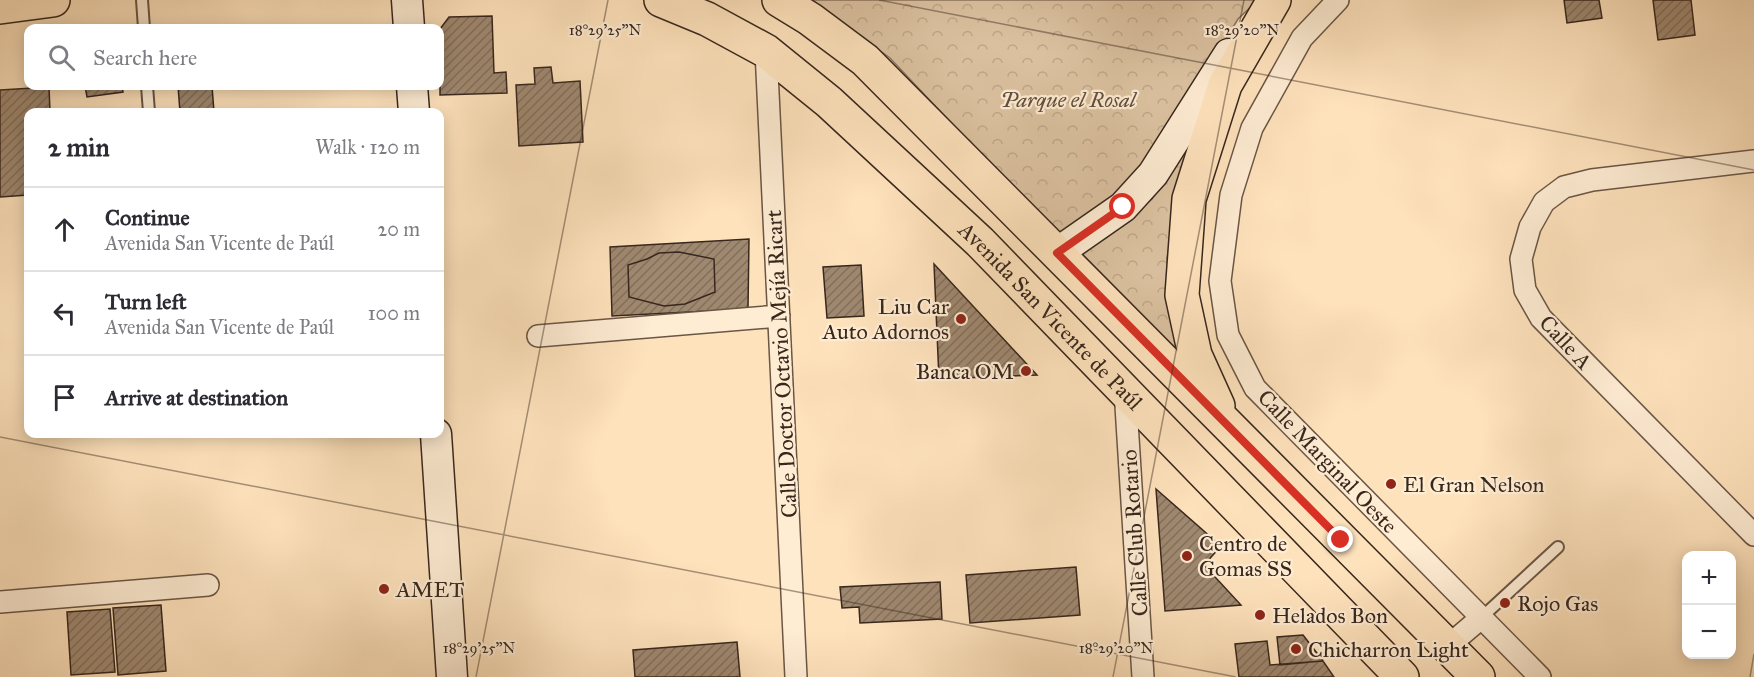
<!DOCTYPE html>
<html lang="en">
<head>
<meta charset="utf-8">
<style>
	:root { --surface:#fff; --page:#f2f2f3; --text:#2b2b33; --muted:#7c7c81; --line:#e1e1e2 }
	body { margin:0; font-family:"IM FELL Great Primer",serif; background:var(--page); color:var(--text) }
	.controls { position:absolute; right:18px; bottom:18px; display:grid; overflow:hidden; border-radius:12px; box-shadow:0 3px 15px #0003 }
	.controls button { width:54px; height:54px; display:grid; place-items:center; padding:0; border:0; border-bottom:2px solid var(--line); background:var(--surface); color:var(--text); font:30px sans-serif }
	.stop { position:absolute; width:18px; height:18px; margin:-14px; border:4px solid #d93025; border-radius:50%; background:#fff }
	.stop.end { background:#d93025; border-color:#fff; box-shadow:0 2px 6px #0008 }
	.list { margin:0; padding:0; list-style:none }
	h2 { display:flex; justify-content:space-between; align-items:center; height:78px; margin:0; padding:0 24px; font-size:26px }
	h2 small { font-size:20px; font-weight:400; color:var(--muted) }
	.list li { display:grid; grid-template-columns:39px 1fr auto; gap:18px; align-items:center; box-sizing:border-box; height:84px; padding:0 24px; border-top:2px solid var(--line) }
	.list b { display:block; font-size:22px; white-space:nowrap }
	.list p { margin:0; font-size:20px; white-space:nowrap; color:var(--muted) }
	.list em { font-size:20px; font-style:normal; color:var(--muted) }
	.icon { flex:none; width:33px; height:33px; fill:none; stroke:currentColor; stroke-width:2; stroke-linecap:round; stroke-linejoin:round }
	.map { position:relative; flex:none; width:1754px; height:677px; overflow:hidden }
	.search { position:absolute; background:var(--surface); box-shadow:0 3px 15px #0003; left:24px; top:24px; width:420px; height:66px; display:flex; align-items:center; gap:15px; box-sizing:border-box; padding:0 21px; border-radius:12px; color:var(--muted); font-size:22px }
	.panel { position:absolute; background:var(--surface); box-shadow:0 3px 15px #0003; left:24px; top:108px; width:420px; height:330px; border-radius:12px }
	.map>svg:first-child { display:block }
</style>
</head>
<body>
<div class="map">
<svg width="1754" height="677" viewBox="0 0 1754 677">
	<defs>
		<pattern id="park-crowns" width="20" height="18" patternUnits="userSpaceOnUse" patternTransform="scale(1.5)"><rect width="20" height="18" fill="#dcc2a1"/><path d="M2 6a3 3 0 1 1 6 0M12 15a3 3 0 1 1 6 0" fill="none" stroke="#bea78a"/></pattern>
		<pattern id="building-hatch" width="6" height="6" patternUnits="userSpaceOnUse" patternTransform="scale(1.5)"><rect width="6" height="6" fill="#9f8870"/><path d="M-1 1l2-2M0 6l6-6M5 7l2-2" fill="none" stroke="#836f5b"/></pattern>
	</defs>
	<rect width="100%" height="100%" fill="#fee2bc"/>
	<filter id="stains"><feTurbulence type="fractalNoise" baseFrequency=".00333" numOctaves="4"/><feColorMatrix values="0 0 0 0 .2 0 0 0 0 .09 0 0 0 0 .02 0 0 0 .5 -.17"/></filter>
	<radialGradient id="worn" r=".72"><stop offset=".6" stop-color="#630" stop-opacity="0"/><stop offset="1" stop-color="#630" stop-opacity=".3"/></radialGradient>
	<path fill="url(#park-crowns)" stroke="#8a745f" stroke-width="1.5" d="M810,0H1258L1238,19L1145,171L1061,239L890,58Z
		M1189,143L1167,258L1176,349L1082,254L1152,199Z"/>
	<path fill="url(#building-hatch)" stroke="#38271d" stroke-width="1.5" d="M1564,0H1599L1602,18L1567,23Z
		M1653,0H1691L1695,35L1658,40Z
		M492,16L494,73L506,72L507,93L440,95V29L449,17Z
		M551,67L553,83L580,81L583,142L519,146L516,85L535,84L534,68Z
		M85,86H122L123,92L87,97Z
		M178,86H212L214,112H180Z
		M49,87L50,112H28V195L0,197V90Z
		M749,239L748,309L612,316L610,247Z
		M679,252L714,259L715,292L685,304L664,306L629,297L628,265L647,259L659,253Z
		M934,264L1037,375L939,379Z
		M861,265L864,316L827,318L823,267Z
		M1156,489L1221,546L1204,565L1241,605L1165,611Z
		M1076,567L1080,615L970,623L966,575Z
		M940,582L942,619L860,623L859,607L842,608L840,587Z
		M161,605L166,671L118,675L113,608Z
		M110,609L115,672L71,675L67,612Z
		M1303,635L1323,661L1280,665L1277,637Z
		M1267,641L1270,665L1323,661L1334,677H1239L1235,644Z
		M737,642L740,677H635L633,650Z"/>
	<g fill="none" stroke-linecap="round" stroke-linejoin="round">
		<defs>
			<path id="lane" d="M142,0L144,28
				M147,86L149,112
				M1481,618L1558,547"/>
			<path id="street" d="M1338,0L1302,38L1252,128L1231,195L1220,281L1228,335L1255,388L1540,677
				M766,51L796,677
				M1754,161L1592,180L1564,187L1544,202L1530,227L1521,259L1525,290L1541,318L1754,535
				M538,336L779,316
				M1125,390L1143,677
				M0,602L208,585
				M1448,646L1481,618"/>
			<path id="secondary" d="M407,0L409,28
				M412,86L414,112
				M1057,253L1123,207L1153,174L1229,54
				M436,434L452,677"/>
			<g id="primary">
				<path id="s1" d="M661,0L707,19L766,51L829,102L980,242L1402,677"/>
				<path d="M779,0L810,19L865,60L1478,677"/>
				<path d="M0,7L53,0"/>
				<path d="M1218,406L1195,355L1182,295L1189,199L1225,85L1274,0"/>
			</g>
		</defs>
		<use href="#lane" stroke="#6a5645" stroke-width="14"/>
		<use href="#street" stroke="#6a5645" stroke-width="24"/>
		<use href="#secondary" stroke="#38271d" stroke-width="33"/>
		<use href="#primary" stroke="#38271d" stroke-width="36"/>
		<use href="#lane" stroke="#feecd3" stroke-width="10"/>
		<use href="#street" stroke="#feecd3" stroke-width="21"/>
		<use href="#secondary" stroke="#feecd3" stroke-width="30"/>
		<use href="#primary" stroke="#fee2bc" stroke-width="33"/>
	</g>
	<g fill="none" stroke-linecap="round" stroke-linejoin="round">
		<path stroke="#d93025" stroke-width="8" d="M1123,207L1057,253L1341,540"/>
	</g>
	<path fill="none" stroke="#38271d" stroke-width="1.5" stroke-opacity="0.45" d="M879,0L1754,170M0,437L1236,677M476,677L608,0M1113,677L1244,0M1750,677L1754,654"/>
	<g fill="#8f2418" stroke="#feecd3" stroke-width="2">
		<circle cx="961" cy="319" r="6"/>
		<circle cx="1026" cy="371" r="6"/>
		<circle cx="1391" cy="484" r="6"/>
		<circle cx="1187" cy="556" r="6"/>
		<circle cx="384" cy="589" r="6"/>
		<circle cx="1505" cy="603" r="6"/>
		<circle cx="1260" cy="615" r="6"/>
		<circle cx="1296" cy="649" r="6"/>
	</g>
	<g text-anchor="middle" stroke-width="4.5" stroke-linejoin="round" paint-order="stroke">
		<g font-size="22" font-style="italic" fill="#614e3e" stroke="#feecd3">
			<text x="1068" y="107">Parque el Rosal</text>
		</g>
		<g font-size="22" fill="#38271d" stroke="#feecd3" text-anchor="start">
			<text x="949" y="314" text-anchor="end">Liu Car<tspan x="949" dy="25">Auto Adornos</tspan></text>
			<text x="1014" y="379" text-anchor="end">Banca OM</text>
			<text x="1403" y="492">El Gran Nelson</text>
			<text x="1199" y="551">Centro de<tspan x="1199" dy="25">Gomas SS</tspan></text>
			<text x="396" y="597">AMET</text>
			<text x="1517" y="611">Rojo Gas</text>
			<text x="1272" y="623">Helados Bon</text>
			<text x="1308" y="657">Chicharron Light</text>
		</g>
		<g font-size="22" fill="#38271d" stroke="#feecd3">
			<text dy="8" stroke="none"><textPath href="#s1" startOffset="506">Avenida San Vicente de Paúl</textPath></text>
			<text transform="translate(1566 342) rotate(47)" y="8">Calle A</text>
			<text transform="translate(781 364) rotate(-93)" y="8">Calle Doctor Octavio Mejía Ricart</text>
			<text transform="translate(1328 461) rotate(46)" y="8">Calle Marginal Oeste</text>
			<text transform="translate(1134 533) rotate(-94)" y="8">Calle Club Rotario</text>
		</g>
	</g>
	<g font-size="15" text-anchor="middle" fill="#38271d" stroke="#feecd3" stroke-width="4.5" stroke-linejoin="round" paint-order="stroke">
		<text x="605" y="35">18°29'25"N</text>
		<text x="1242" y="35">18°29'20"N</text>
		<text x="479" y="653">18°29'25"N</text>
		<text x="1116" y="653">18°29'20"N</text>
	</g>
	<rect width="100%" height="100%" filter="url(#stains)"/>
	<rect width="100%" height="100%" fill="url(#worn)"/>
</svg>
<div class="controls">
<button>+</button>
<button>−</button>
</div>
<div class="stop" style="left:1123px;top:207px"></div>
<div class="stop end" style="left:1341px;top:540px"></div>
<div class="search"><svg class="icon" aria-label="search" viewBox="0 0 24 24"><circle cx="10" cy="10" r="6"/><path d="M15 15l6 6"/></svg>Search here</div>
<section class="panel">
<h2>2 min<small>Walk · 120 m</small></h2>
<ul class="list">
<li><svg class="icon" aria-label="ahead" viewBox="0 0 24 24"><path d="M12 20V5M6 11l6-6 6 6"/></svg><div><b>Continue</b><p>Avenida San Vicente de Paúl</p></div><em>20 m</em></li>
<li><svg class="icon" aria-label="left" viewBox="0 0 24 24"><path d="M17 20v-9H6M10 6l-5 5 5 5"/></svg><div><b>Turn left</b><p>Avenida San Vicente de Paúl</p></div><em>100 m</em></li>
<li><svg class="icon" aria-label="arrive" viewBox="0 0 24 24"><path d="M6 21V4h12l-3 4 3 4H6"/></svg><div><b>Arrive at destination</b></div></li>
</ul>
</section>
</div>
</body>
</html>
